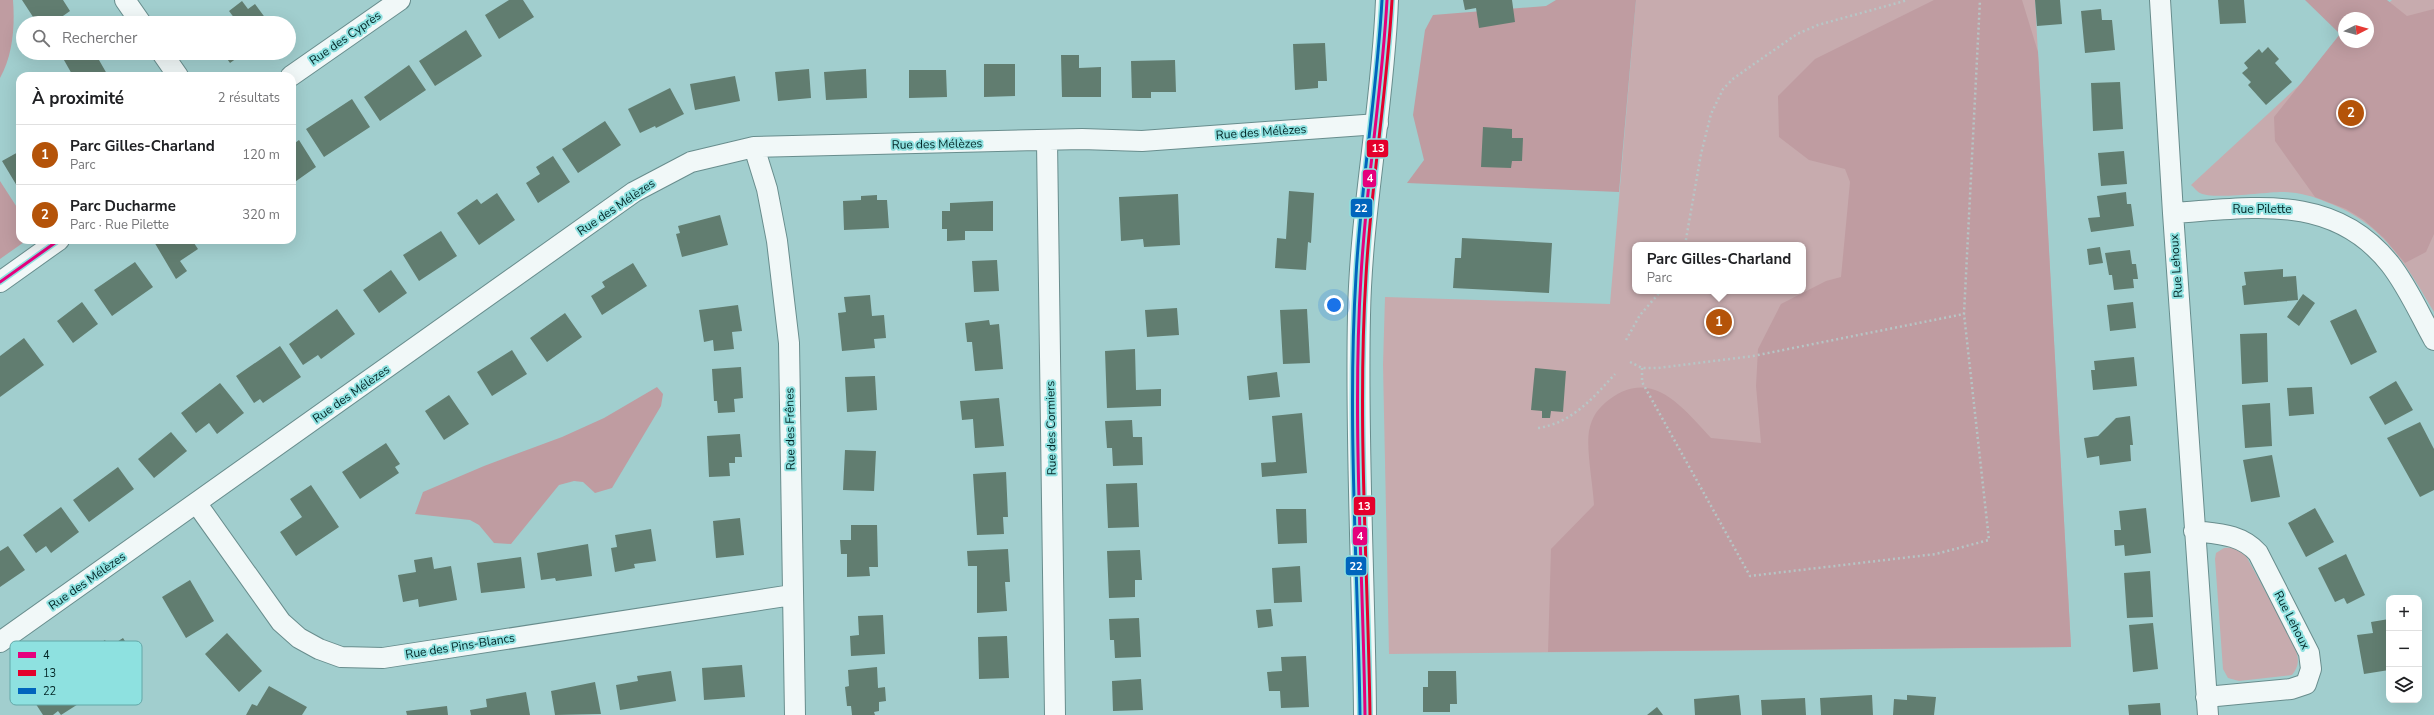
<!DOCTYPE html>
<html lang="fr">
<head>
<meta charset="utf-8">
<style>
	:root { --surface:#fff; --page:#f6f6f6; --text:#202124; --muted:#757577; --line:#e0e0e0; --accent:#b45309 }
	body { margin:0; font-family:"Nunito Sans",sans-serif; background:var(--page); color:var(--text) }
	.controls { position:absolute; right:12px; bottom:12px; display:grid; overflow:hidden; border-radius:8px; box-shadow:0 4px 16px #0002 }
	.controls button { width:36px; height:36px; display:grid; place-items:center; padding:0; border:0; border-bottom:1px solid var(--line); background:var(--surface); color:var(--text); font:20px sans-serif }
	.compass { position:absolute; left:2338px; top:12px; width:36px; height:36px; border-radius:50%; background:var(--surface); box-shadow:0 4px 16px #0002; rotate:84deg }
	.you { position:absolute; left:1334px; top:305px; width:14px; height:14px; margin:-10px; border:3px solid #fff; border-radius:50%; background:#1a73e8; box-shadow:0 0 0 6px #1a73e833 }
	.badge { display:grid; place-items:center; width:26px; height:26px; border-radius:50%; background:var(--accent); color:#fff; font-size:13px; font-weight:700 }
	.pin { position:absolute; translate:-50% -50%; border:2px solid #fff; box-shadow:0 1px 4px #0006 }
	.popup { position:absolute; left:1632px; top:242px; width:174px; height:52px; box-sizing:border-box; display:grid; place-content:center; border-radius:8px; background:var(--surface); filter:drop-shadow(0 1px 3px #0005); font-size:13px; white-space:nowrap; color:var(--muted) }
	.popup b { font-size:15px; color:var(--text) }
	.popup::after { content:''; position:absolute; left:50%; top:100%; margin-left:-8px; border:8px solid transparent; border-top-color:var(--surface) }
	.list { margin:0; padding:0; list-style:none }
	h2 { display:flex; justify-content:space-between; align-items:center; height:52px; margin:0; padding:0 16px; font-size:17px }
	h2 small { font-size:13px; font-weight:400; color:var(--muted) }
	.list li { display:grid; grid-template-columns:26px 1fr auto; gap:12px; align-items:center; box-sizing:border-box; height:60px; padding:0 16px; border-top:1px solid var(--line) }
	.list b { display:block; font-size:15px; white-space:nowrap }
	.list p { margin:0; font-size:13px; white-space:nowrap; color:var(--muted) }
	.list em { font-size:13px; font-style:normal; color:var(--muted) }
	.icon { flex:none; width:22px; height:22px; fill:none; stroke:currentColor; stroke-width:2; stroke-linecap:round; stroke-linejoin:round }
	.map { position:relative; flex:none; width:2434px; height:715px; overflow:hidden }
	.search { position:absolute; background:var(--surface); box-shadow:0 4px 16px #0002; left:16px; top:16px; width:280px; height:44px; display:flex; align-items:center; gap:10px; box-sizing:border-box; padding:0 14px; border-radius:22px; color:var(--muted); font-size:15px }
	.panel { position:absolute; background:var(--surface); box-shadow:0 4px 16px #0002; left:16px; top:72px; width:280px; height:172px; border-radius:12px }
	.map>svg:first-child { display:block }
</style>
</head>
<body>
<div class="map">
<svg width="2434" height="715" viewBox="0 0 2434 715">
	<rect width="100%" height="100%" fill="#a1cece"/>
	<path fill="#c7abae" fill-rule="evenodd" d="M1636,0H2035L2071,647L1389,654L1383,365L1385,297L1610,304ZM1635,245H1803V291H1635Z
		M2392,0H2434V312C2405,263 2382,222 2326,202C2313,196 2296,192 2282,192C2265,192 2212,200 2200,193C2197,192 2194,187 2191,185L2346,42H2368V22Z
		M2234,547L2245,554L2294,644C2298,656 2301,664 2292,675L2239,681L2228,678L2223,669L2215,559L2216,553L2224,548Z"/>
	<path fill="#bf9ca1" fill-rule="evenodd" d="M0,0H13C15,26 13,55 0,78Z
		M1556,0H1636L1619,192L1407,183L1424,160L1413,115L1425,30L1433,15L1546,6Z
		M1934,0H2022L2038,52L2071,647L1548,652L1551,549L1594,505C1593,484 1586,450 1589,431C1592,416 1598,408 1610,399C1653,367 1684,409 1711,438L1761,443L1756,386L1758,349L1781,304L1826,281L1841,277L1850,182L1845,169L1809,160L1779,137L1778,96L1815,59Z
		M2305,0H2387L2407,16L2434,9V234L2426,252L2405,263L2384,238L2364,220L2346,209L2315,197L2275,141L2274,117L2340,34ZM2344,18H2368V42H2344Z
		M0,181L20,212V240H27L0,259Z
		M657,387L663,394L661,406L612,488L595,493L583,482L574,481L559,485L511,544L494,543L479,525L470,520L415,514L423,492L484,466L562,437L604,418Z"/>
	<path fill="#617d70" d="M22,0H63L70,11L53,23H37Z
		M509,0H523L534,17L499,39L485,15Z
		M1463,0H1512L1515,22L1479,28L1476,8L1465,10Z
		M2035,0H2060L2062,24L2037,26Z
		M2218,0H2244L2246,23L2220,24Z
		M242,1L248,9L255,4L269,23H229L235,19L229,11Z
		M2101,9L2102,20H2112L2115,50L2085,53L2081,11Z
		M466,30L482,56L435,86L419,61Z
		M1325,43L1327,81H1318V88L1295,90L1293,44Z
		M2268,47L2279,59L2275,63L2292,82L2266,105L2248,85L2251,82L2242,73L2248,68L2244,63L2259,49L2262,53Z
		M60,53H95L107,74L103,76H73Z
		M223,53H244L230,63Z
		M1061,55H1079V68L1101,67V97H1062Z
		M1175,60L1176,92H1151V98H1132L1131,61Z
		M984,64H1015V96L984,97Z
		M409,65L426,90L380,121L364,97Z
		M809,69L811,98L778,101L775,72Z
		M866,69L867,98L826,100L824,72Z
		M909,70H946L947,97L909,98Z
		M735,76L740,101L695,110L690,84Z
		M2120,82L2123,129L2093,131L2091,83Z
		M670,88L684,114L656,128L655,126L640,133L628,109Z
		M352,99L370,127L324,157L306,129Z
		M605,121L621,145L578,173L562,149Z
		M1483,127L1512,129V138H1523L1522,161H1512L1511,168L1481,167Z
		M299,140L316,167L292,184V145Z
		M20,151V191L2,161Z
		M2124,151L2127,184L2101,186L2098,153Z
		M553,156L570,182L538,203L526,183L540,174L536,167Z
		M1289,191L1314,193L1311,243L1308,242L1306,270L1275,268L1277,238L1286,239Z
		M2126,192L2127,204H2131L2134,226L2091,232L2088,218L2100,217L2097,196Z
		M497,193L515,220L479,245L457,213L477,199L481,204Z
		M1178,194L1180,245L1144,247L1143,239L1121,241L1119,197Z
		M877,195V200H887L889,228L844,230L843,201L861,200V196Z
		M993,201V231H965V240L947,241V229H942V211H950V203Z
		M720,215L728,245L682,257L676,234L680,233L678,226Z
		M441,231L457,256L419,281L403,255Z
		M1462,238L1552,243L1549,293L1453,288L1455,258H1461Z
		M153,240H192L198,249L180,261L187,271L176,279Z
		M2100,247L2103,263L2089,265L2087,249Z
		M2130,250L2132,264H2136L2138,279H2133L2134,288L2114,290L2112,275H2109L2105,253Z
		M997,260L999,291L974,292L972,261Z
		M135,262L153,287L112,316L94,290Z
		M633,263L647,286L602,315L591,296L605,287L602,282Z
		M2283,269V277L2296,276L2298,300L2244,305L2242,286L2246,285L2244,272Z
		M391,270L407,293L379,313L363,290Z
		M2303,294L2315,303L2299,326L2287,317Z
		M870,295L872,316L884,315L886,338L874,339L875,348L842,351L838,313L846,312L844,297Z
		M82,302L98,324L73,343L57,321Z
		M2133,302L2136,328L2110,331L2107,305Z
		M738,305L742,331L732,332L734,349L714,351L713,340L704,342L699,310Z
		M1177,308L1179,335L1147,337L1145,310Z
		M337,309L355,334L321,359L318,355L303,365L289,344Z
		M1307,309L1310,363L1283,364L1280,310Z
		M2356,309L2377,352L2351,365L2330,321Z
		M565,313L582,337L547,362L530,338Z
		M989,320L990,325L999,324L1003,369L975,371L972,342H967L965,323Z
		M2267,333L2268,382L2242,384L2240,334Z
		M24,338L44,365L0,397V356Z
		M280,346L301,377L263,403L260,399L254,403L236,376Z
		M1135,349L1136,390L1161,389V406L1107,408L1105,351Z
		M512,350L527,374L492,396L477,372Z
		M2134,357L2137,386L2093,390L2091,370H2095L2094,361Z
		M741,367L743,398L734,399L735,412L718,413L717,401H714L712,369Z
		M1535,368L1566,371L1563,412L1551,411L1550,418H1542V411L1531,410Z
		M1277,372L1280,397L1249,400L1247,376Z
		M875,376L877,410L847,412L845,377Z
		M2396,381L2413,410L2385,425L2369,397Z
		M220,383L244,413L217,434L209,423L196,433L181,413Z
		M2312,387L2314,414L2289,416L2287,388Z
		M449,395L469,424L444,440L425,411Z
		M999,398L1004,446L975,448L973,419L962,420L960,401Z
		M2270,403L2272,446L2245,448L2242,405Z
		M1302,413L1307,473L1262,477L1261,463L1276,462L1272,416Z
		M2130,416L2133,445H2130L2131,461L2100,465L2099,456L2087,458L2084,438L2098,436L2116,418Z
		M1132,420L1133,437H1142L1143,465L1113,466L1112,448H1107L1105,421Z
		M2420,422L2434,449V490L2420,497L2387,438Z
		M171,432L187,451L154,478L138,459Z
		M740,434L742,457H735V463H729L730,476L709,477L707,436Z
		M386,443L400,464L395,467L399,473L360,499L342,472Z
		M845,450L876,451L874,491L843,490Z
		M2272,455L2280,497L2251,502L2243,460Z
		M118,467L134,489L89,522L73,500Z
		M1006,472L1008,517H1003L1004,534L977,535L973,474Z
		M1137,483L1139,527L1108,528L1106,484Z
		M311,485L339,527L296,556L280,532L302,517L290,499Z
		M61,507L79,532L51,553L46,546L36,553L23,535Z
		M2146,508L2151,553L2125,556L2124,545L2115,546L2114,530H2121L2119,511Z
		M2315,508L2334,542L2306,557L2288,523Z
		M1276,509H1306L1307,543L1278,544Z
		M740,518L744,555L716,558L713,521Z
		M851,525H877L878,567H869L870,576L847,577V554H841L840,540H851Z
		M651,529L656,561L634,564L635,568L615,572L611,548L617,547L615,535Z
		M588,544L592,576L556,581L555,578L541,580L537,553Z
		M8,546L25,570L0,587V551Z
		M1008,549L1010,582H1005L1007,611L977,613V566H968L967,551Z
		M1140,550L1142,580H1135V597L1109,598L1107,551Z
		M2346,554L2365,595L2347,604L2344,598L2335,602L2318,568Z
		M432,557L434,569L451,566L457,600L419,607L418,599L403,602L398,575L416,572L414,560Z
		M521,557L525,588L481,593L477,563Z
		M1300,566L1302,602L1274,603L1272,568Z
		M2150,571L2153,617L2127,618L2124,573Z
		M190,580L214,621L186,638L162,597Z
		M1271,609L1273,626L1258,628L1256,610Z
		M883,615L885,654L851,656L850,636L859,635L858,616Z
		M1139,618L1141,657L1115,658L1114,640H1110L1109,619Z
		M2389,619V670L2364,674L2357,635L2373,633L2371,622Z
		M2153,623L2158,669L2133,672L2129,625Z
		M227,633L262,671L239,692L205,654Z
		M1007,636L1009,678L979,679L978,637Z
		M123,638L137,660L113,675L111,671L95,681L79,657L105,640L109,647Z
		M1306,656L1309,707L1281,708L1280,691H1269L1267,672L1282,671L1281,657Z
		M742,665L745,697L704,700L702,668Z
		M877,667L878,688L885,687L886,701L879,702V711L874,712L875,715H852L851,706H847L845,687L849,686L848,670Z
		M671,671L676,701L620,710L616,685L638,681L637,676Z
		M1428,671H1456L1457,704H1450V712H1423V687H1428Z
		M70,675L86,699L61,715L58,711L53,715H43L30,695L57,677L60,682Z
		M1141,679L1143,710L1113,711L1112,681Z
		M595,682L601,714L555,715L551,691Z
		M269,686L307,707L302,715H246L252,704L257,706Z
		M526,692L530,715H471L470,710L487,707L486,699Z
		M1739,695L1741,715H1695L1694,699Z
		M1872,695L1873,715H1821L1820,698Z
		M1907,695L1936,697L1934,715H1893L1894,699L1907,700Z
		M1805,698L1806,715H1762L1761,700Z
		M2160,703L2161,715H2129L2128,705Z
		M447,706L448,715H407L406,711Z
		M1657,707L1663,715H1647Z"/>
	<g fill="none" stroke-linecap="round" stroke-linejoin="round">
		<defs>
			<path id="minor" d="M125,0L141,23
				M2160,0L2173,213L2208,715
				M162,53L178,76
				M291,76L400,0
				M1047,141L1055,715
				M754,147L767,189L777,241L789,343L795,715
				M2173,213C2252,208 2333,192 2390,264C2408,287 2420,315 2434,340
				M0,282L59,240
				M197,504L281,622L299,638L319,649L341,657L383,658L792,595
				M2194,531C2219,534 2241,534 2258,553L2309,653L2311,669L2306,684L2291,689L2206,697
				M0,642L634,192L691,162L754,147L1082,139L1142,141L1378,124"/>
			<path id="tertiary" d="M1365,715C1364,582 1356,448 1359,315C1361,210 1383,106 1387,0"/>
		</defs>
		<use href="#minor" stroke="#688d8d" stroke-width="22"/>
		<use href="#tertiary" stroke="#688d8d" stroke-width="24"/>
		<path stroke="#b7c6c6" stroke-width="2.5" stroke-dasharray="2 3" stroke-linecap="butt" d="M1685,245L1701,154L1711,114L1723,89L1734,78L1797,34L1818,25L1908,0
			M1626,340L1640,315L1661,291
			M1630,362L1642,368H1658L1753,356L1964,314L1980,0
			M1642,368V382L1750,576L1936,554L1989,540L1964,314
			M1538,428C1572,423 1593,398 1615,374"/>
		<use href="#minor" stroke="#f1f8f8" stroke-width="20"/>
		<use href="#tertiary" stroke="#f1f8f8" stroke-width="22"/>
		<defs>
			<path id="bus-1" d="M0,282L59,240
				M1365,715C1363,569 1352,422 1361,276C1366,184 1382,92 1387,0"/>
			<path id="bus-2" d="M1370,715C1368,569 1357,422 1366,276C1371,184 1387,93 1392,0"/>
			<path id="bus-3" d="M1360,715C1358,569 1347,422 1356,276C1361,184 1377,92 1382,0"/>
		</defs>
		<use href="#bus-1" stroke="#8ee1e0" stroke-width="6"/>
		<use href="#bus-2" stroke="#8ee1e0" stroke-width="6"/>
		<use href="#bus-3" stroke="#8ee1e0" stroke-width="6"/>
		<use href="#bus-1" stroke="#e5007d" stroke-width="3"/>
		<use href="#bus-2" stroke="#e4002b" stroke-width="3"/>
		<use href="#bus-3" stroke="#0065bd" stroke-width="3"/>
	</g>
	<g text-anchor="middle" stroke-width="4" stroke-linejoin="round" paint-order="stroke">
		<g font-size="12" fill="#002424" stroke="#8ee1e0">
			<text transform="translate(345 38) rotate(-35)" y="4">Rue des Cyprès</text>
			<text transform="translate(1261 132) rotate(-4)" y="4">Rue des Mélèzes</text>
			<text transform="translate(937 144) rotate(-1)" y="4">Rue des Mélèzes</text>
			<text transform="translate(616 207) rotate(-34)" y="4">Rue des Mélèzes</text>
			<text x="2262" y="213">Rue Pilette</text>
			<text transform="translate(2176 266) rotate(-94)" y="4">Rue Lehoux</text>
			<text transform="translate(351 394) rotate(-35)" y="4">Rue des Mélèzes</text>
			<text transform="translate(1051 428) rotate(-91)" y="4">Rue des Cormiers</text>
			<text transform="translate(790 429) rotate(-91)" y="4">Rue des Frênes</text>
			<text transform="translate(87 581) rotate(-35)" y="4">Rue des Mélèzes</text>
			<text transform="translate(2292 620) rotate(63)" y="4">Rue Lehoux</text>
			<text transform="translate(460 646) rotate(-9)" y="4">Rue des Pins-Blancs</text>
		</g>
	</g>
	<rect x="10" y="641" width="132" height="64" rx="6" fill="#8ee1e0" stroke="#63a8a8" stroke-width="1"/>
	<rect x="18" y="652" width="18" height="6" fill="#e5007d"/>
	<rect x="18" y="670" width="18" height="6" fill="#e4002b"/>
	<rect x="18" y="688" width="18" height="6" fill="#0065bd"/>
	<g font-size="11" fill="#002424">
		<text x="43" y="659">4</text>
		<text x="43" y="677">13</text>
		<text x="43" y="695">22</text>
	</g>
	<g stroke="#8ee1e0" stroke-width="1.5">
		<rect x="1366" y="139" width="23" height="19" rx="4" fill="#e4002b"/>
		<rect x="1362" y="169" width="15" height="19" rx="4" fill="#e5007d"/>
		<rect x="1350" y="198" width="23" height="20" rx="4" fill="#0065bd"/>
		<rect x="1353" y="496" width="23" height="20" rx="4" fill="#e4002b"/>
		<rect x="1352" y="526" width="16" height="20" rx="4" fill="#e5007d"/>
		<rect x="1345" y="556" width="22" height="20" rx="4" fill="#0065bd"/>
	</g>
	<g font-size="11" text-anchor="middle" font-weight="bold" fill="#fff">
		<text x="1378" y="152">13</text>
		<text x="1370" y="182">4</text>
		<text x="1361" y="212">22</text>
		<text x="1364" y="510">13</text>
		<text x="1360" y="540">4</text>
		<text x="1356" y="570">22</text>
	</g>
</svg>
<div class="controls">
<button>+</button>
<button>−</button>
<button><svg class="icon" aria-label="layers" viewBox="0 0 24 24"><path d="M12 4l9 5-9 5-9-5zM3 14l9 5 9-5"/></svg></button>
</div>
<svg class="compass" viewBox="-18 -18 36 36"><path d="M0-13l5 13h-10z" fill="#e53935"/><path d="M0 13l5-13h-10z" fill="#757577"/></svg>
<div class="you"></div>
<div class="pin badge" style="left:1719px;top:322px">1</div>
<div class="popup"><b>Parc Gilles-Charland</b>Parc</div>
<div class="pin badge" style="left:2351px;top:113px">2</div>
<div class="search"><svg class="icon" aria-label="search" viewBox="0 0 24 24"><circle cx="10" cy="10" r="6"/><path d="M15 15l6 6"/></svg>Rechercher</div>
<section class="panel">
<h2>À proximité<small>2 résultats</small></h2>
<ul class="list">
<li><span class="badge">1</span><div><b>Parc Gilles-Charland</b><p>Parc</p></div><em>120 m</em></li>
<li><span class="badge">2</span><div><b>Parc Ducharme</b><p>Parc · Rue Pilette</p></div><em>320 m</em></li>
</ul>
</section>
</div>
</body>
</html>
